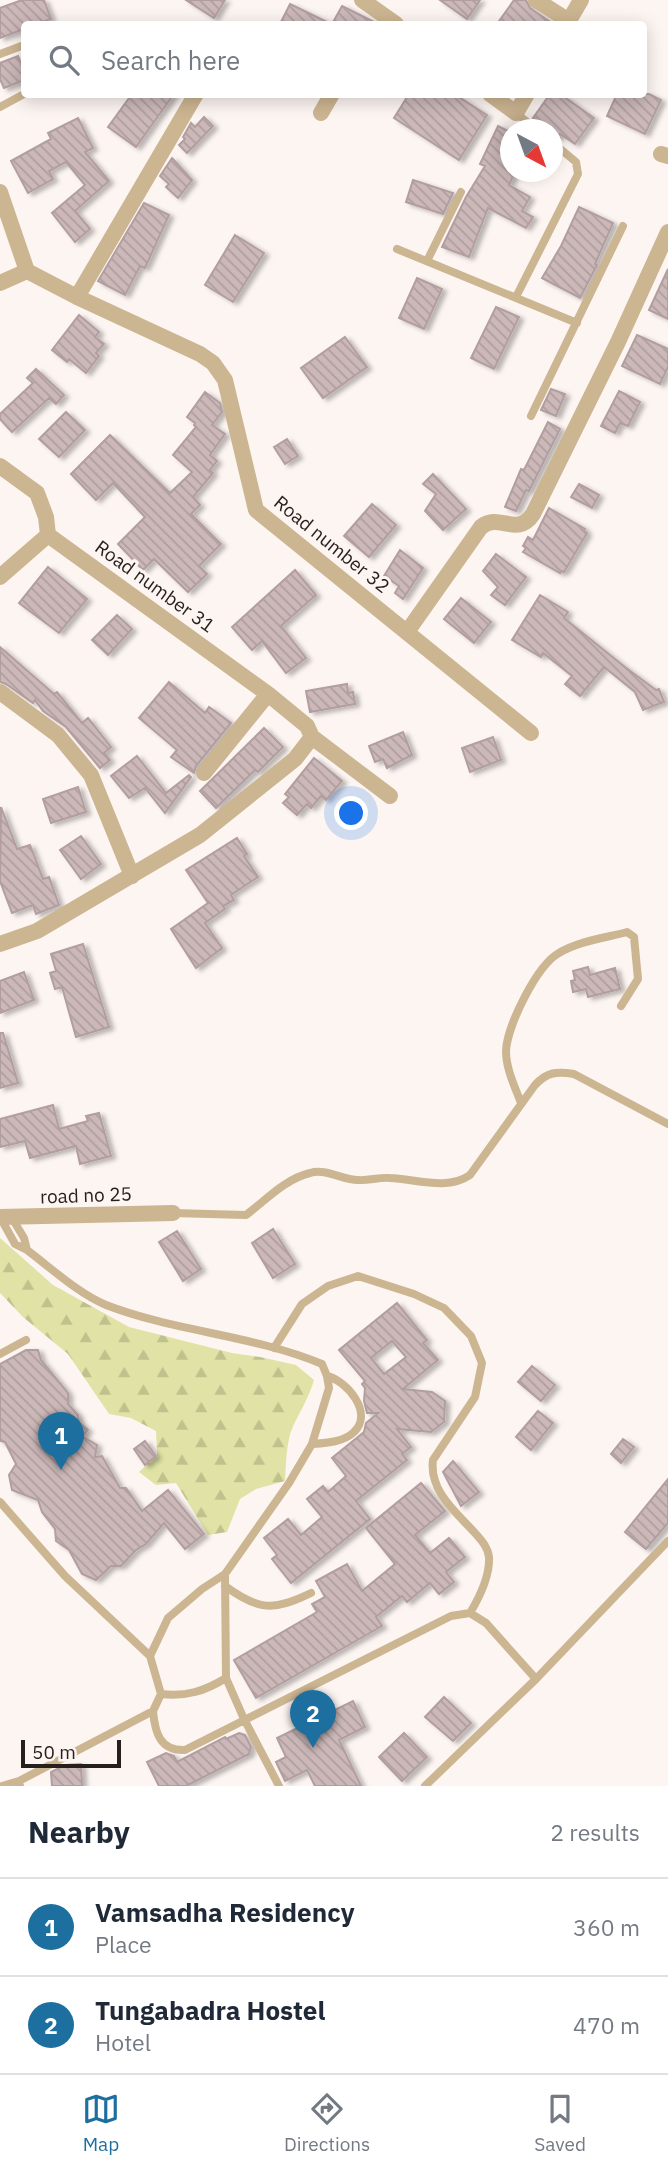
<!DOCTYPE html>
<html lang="en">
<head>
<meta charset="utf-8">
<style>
	:root { --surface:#fff; --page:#f6f6f7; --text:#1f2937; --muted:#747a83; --line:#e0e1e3; --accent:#1d6fa0 }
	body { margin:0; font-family:"IBM Plex Sans",sans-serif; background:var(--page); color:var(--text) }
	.compass { position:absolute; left:500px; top:119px; width:63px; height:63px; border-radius:50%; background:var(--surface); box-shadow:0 4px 18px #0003; rotate:139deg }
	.scale { position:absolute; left:21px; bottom:18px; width:100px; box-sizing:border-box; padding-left:7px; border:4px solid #261f1c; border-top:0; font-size:19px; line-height:24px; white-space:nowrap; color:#261f1c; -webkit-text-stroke:5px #fdf5f2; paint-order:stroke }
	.you { position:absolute; left:352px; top:814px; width:24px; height:24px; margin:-18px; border:5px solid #fff; border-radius:50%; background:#1a73e8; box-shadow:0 0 0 10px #1a73e833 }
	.badge { display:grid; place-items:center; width:46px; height:46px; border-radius:50%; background:var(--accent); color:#fff; font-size:23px; font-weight:700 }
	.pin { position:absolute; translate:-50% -58px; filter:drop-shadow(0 2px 4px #0008) }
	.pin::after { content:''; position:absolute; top:37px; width:24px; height:21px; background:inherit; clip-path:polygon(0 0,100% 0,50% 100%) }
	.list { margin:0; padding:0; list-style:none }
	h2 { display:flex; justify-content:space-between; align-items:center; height:91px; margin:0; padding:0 28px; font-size:30px }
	h2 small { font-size:23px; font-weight:400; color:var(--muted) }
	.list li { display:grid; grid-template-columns:46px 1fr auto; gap:21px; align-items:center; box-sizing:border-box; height:98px; padding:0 28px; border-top:2px solid var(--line) }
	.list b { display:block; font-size:26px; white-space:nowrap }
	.list p { margin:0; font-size:23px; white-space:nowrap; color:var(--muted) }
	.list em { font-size:23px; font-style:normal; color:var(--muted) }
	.icon { flex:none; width:38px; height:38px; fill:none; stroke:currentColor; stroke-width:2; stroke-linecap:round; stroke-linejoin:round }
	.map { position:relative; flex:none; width:668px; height:1786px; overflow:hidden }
	.search { position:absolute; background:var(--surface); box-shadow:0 4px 18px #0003; left:21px; right:21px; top:21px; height:77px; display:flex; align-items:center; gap:18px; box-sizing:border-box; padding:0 24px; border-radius:7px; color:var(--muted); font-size:26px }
	.sheet { height:287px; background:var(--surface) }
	nav { display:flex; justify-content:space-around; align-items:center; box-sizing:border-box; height:98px; border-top:2px solid var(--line); background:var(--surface); font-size:19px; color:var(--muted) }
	nav a { display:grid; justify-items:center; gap:4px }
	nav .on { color:var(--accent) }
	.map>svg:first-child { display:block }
</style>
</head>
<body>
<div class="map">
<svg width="668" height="1786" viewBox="0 0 668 1786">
	<defs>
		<pattern id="forest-firs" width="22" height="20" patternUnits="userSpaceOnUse" patternTransform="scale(1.75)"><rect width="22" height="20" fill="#e0e3a5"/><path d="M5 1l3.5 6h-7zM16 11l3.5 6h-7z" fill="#c0c28d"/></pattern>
		<pattern id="building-back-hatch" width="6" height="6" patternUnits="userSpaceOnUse" patternTransform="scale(1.75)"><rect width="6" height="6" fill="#ccb8b9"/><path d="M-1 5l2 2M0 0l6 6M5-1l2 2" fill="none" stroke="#af9e9e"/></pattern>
		<filter id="shadow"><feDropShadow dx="4.5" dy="2.5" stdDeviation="2" flood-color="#0004"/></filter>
	</defs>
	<rect width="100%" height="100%" fill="#fdf5f2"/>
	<path fill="url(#forest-firs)" d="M0,1238L53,1285L129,1327L232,1353L260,1357L296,1365L314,1380C309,1397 301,1410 293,1426C286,1442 286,1464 285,1481L256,1489L240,1499L227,1532L208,1535L176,1483L156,1485L139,1472L157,1455L156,1431L131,1418L109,1414L68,1354L23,1317L0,1293Z"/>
	<path fill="url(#building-back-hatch)" stroke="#b29ea0" stroke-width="2" fill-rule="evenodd" filter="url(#shadow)" d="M22,0H44L51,19L36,24H24V29L0,38V8Z
		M186,0H225L214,18Z
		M440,0H480L467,19Z
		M514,0H526L530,8L549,21L546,24H497Z
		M290,4L331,24H280Z
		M342,6L378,24H332Z
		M18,56L24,72V80L4,88L0,79V63Z
		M132,94H174L136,147L108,127Z
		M409,94H454L487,115L459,160L394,118Z
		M550,94H560L594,118L575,144L560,134L557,138L552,136V130H543L541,123L533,118Z
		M617,94H649L661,100L645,134L607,116Z
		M204,117L213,126L187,153L179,145L185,139L183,137L191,123L195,127Z
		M78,118L93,148L85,152L109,181L75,211L90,229L75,242L52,213L85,185L66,162L49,171L53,179L28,193L11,161L51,139L48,133Z
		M498,126L510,132V172H515L509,185L530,197L522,211L533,217L526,228L488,208L469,257L442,247L466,197L485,166L480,164Z
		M172,158L192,180L178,198L166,187L169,184L160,176Z
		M413,180L453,193L443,214L406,202Z
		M144,203L169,215L145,268L140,266L125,295L98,281Z
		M579,207L613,223L595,264L597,265L580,298L542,278L561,246Z
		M235,235L264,253L233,302L205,285Z
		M668,269V319L649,310Z
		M417,278L442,289L424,329L399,318Z
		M496,307L519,317L494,369L471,358Z
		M79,315L99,332L95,337L104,344L96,353L99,356L86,373L69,359L67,362L52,350Z
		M637,335L668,349V367L660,384L622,366Z
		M345,337L367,367L323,398L301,368Z
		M36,369L64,395L56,404L49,398L12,432L0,419V414L33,383L27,378Z
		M551,389L565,394L556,416L541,410Z
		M619,391L640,402L628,426L620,423L615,433L601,426Z
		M205,392L220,403L222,412L212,425L225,434L210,455L217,461L210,470L213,473L193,497L200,505L191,514L221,544L199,566L207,574L188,592L154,559L143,570L118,544L145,517L113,483L96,500L71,474L110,435L170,493L192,472L173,455L196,427L194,425L195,423L187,417Z
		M66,412L85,430L59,457L39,439Z
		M548,422L560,429L529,491L526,490L516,511L505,507L521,469L524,470Z
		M287,439L298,456L285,464L274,447Z
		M433,474L466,509L443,530L425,511L436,494L423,484Z
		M579,484L599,495L592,508L571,497Z
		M372,504L396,525L369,557L344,536Z
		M549,508L585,529L584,531L587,533L564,572L561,571L560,573L523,552L526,548L523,546L528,537L533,540Z
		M400,550L423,568L403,599L395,593L399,586L384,576Z
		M496,554L526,577L505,605L491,595L498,587L483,571Z
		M48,567L87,599L59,633L19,603Z
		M295,570L316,595L281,626L306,658L286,673L262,641L252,650L232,627Z
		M540,595L568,612L564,618L625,667L656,690L659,689L664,702L643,710L635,692L604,667L580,696L565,684L572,676L543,653L541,657L512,640Z
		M461,598L491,622L474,643L444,619Z
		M117,615L132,629L108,655L92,640Z
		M0,647L54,694L57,692L82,723L88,718L111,747L104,753L110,760L100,768L66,727L43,711L35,700L33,703L6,684L0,682Z
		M169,682L205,713L209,707L231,723L196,766L194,773L171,757L177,750L139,718Z
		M347,684L348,693L353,692L355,704L310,712L306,691Z
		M264,728L283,747L258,772L255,770L216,808L200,791Z
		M403,732L412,755L387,768L383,759L375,762L369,746Z
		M493,737L501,760L470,772L462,748Z
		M137,756L166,793L189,775L191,777L165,813L145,788L129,798L111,776Z
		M314,758L342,781L326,800L321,796L311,808L307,804L297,815L283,803L289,797L285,794Z
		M78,787L86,812L51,823L43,799Z
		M1,807L17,849L30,845L43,879L49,877L59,905L36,914L33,905L12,913L0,881Z
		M81,836L101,864L81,879L60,850Z
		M237,838L247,854L244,856L258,877L231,895L234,900L223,906L225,909L205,923L222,948L196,968L171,929L208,903L186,870Z
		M83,944L109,1027L76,1037L62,987L55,989L50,973L56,971L51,954Z
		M588,967L590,975L615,968L620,989L588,997L586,989L573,992L571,981L575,980L573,971Z
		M24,972L34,1000L0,1013V981Z
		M0,1033H3L18,1083L0,1088Z
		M53,1105L59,1129L88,1121L86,1116L99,1113L111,1156L80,1164L76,1146L30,1158L25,1141L0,1147V1119Z
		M273,1229L295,1264L273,1278L252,1243Z
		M177,1231L201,1269L183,1281L159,1242Z
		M397,1303L427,1340L423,1343L438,1360L403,1389L432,1392L445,1401L444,1422L431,1432L397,1429L411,1447L402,1454L407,1460L356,1501L370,1519L291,1583L272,1559L277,1555L264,1538L288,1519L301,1535L322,1517L307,1499L323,1486L328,1492L346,1476L332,1458L364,1432L366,1423L378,1413H367L364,1401L365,1388L362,1384L365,1381L339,1350ZM392,1341L406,1357L384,1374L371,1358Z
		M26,1350H38L41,1360L68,1393V1404L78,1415L79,1422L88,1430L82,1436L97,1445L95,1457L102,1456L120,1488H126L142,1511L168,1490L204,1534L185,1549L164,1523L146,1544L136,1550L121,1566H111L96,1580L82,1574L69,1550L56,1541L55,1529L42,1512L38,1500L12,1490L9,1475L16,1464L5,1442L0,1441V1364Z
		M532,1366L555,1385L541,1401L518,1382Z
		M538,1411L553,1423L531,1450L516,1437Z
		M623,1439L634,1447L621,1463L611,1454Z
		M145,1441L156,1456L145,1465L134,1449Z
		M453,1461L479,1492L461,1506L443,1472Z
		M668,1479V1523L646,1549L625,1532Z
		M421,1483L445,1511L415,1535L430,1553L449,1538L465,1557L446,1572L454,1582L439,1594L430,1583L407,1602L402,1596L376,1617L382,1626L256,1698L234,1660L317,1612L312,1604L325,1597L316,1581L347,1564L362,1591L395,1564L366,1528Z
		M444,1697L471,1723L453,1741L425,1717Z
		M353,1701L365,1727L339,1740L361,1786H315L307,1770L285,1781L276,1762L286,1757L277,1738Z
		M239,1733L245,1735L251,1747L249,1754L186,1786H159L147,1762L166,1753L174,1756L177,1762L225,1737L226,1739Z
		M404,1733L427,1757L402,1781L379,1757Z
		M81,1764L82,1786H52L51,1772L65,1765Z"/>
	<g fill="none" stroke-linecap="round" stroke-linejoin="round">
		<path stroke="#ccb591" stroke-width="8" d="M0,54L24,45
			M0,107L24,94
			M516,113L537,130
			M397,249L577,323
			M427,261L461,192
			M516,297L578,174L576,162L552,142
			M531,416L623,226
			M521,1103C515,1087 506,1069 506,1051C507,1026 537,965 559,953C579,941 605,938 627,932L634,937L638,979L621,1006
			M173,1213L246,1215C266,1200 285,1179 310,1173C326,1168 342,1180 358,1180C368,1181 379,1177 390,1178C416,1179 447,1191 470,1175L535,1085C547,1072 557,1071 574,1074L668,1124
			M0,1217L15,1244L27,1250L24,1238L12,1218
			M27,1250C51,1268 79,1294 106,1305C176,1332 253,1335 322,1364L327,1376L329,1388L312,1444L289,1483L225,1574L226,1678L244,1719L279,1786
			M274,1348L302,1304L328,1286L358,1276L414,1294L444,1308L471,1336L482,1363L475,1397L433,1460C429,1491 456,1512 475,1533C481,1540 488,1547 489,1557C490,1575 479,1598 470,1613
			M0,1354L26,1340
			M312,1444C326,1443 344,1442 354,1432C374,1413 347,1381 327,1376
			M0,1502L65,1576L150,1656
			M225,1586C259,1611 274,1611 311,1593
			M161,1694C186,1697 205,1691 226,1678
			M153,1711C155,1733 160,1751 185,1750L451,1616L470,1613L486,1623L536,1679L668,1541
			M2,1786L19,1781
			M20,1786L19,1781L153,1711L161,1694L150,1656L168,1618L202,1589L225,1574
			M425,1786L536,1679"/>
		<path stroke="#ccb591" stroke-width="16" d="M362,0L396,24
			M536,0L569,21
			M567,24L581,0
			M490,94L516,113L527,94
			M321,113L332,94
			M661,154L668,156
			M0,192L27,271L77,297L200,354L213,363L225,380L256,510L531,733
			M0,283L27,271
			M77,297L196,94
			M0,466L37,493L46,517L48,535L268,694L307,726L312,737L295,759L200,835L37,931L0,944
			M0,577L48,535
			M407,632L481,527C499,512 517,538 533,514L618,342L668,232
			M0,692L58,735L91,775L132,876
			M312,737L390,796
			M204,773L268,694
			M0,1217L173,1213"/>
	</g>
	<g text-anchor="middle" stroke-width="6" stroke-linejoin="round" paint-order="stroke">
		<g font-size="19" fill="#261f1c" stroke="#fdf5f2">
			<text transform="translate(332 544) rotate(39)" y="7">Road number 32</text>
			<text transform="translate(155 586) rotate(36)" y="7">Road number 31</text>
			<text transform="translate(86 1195) rotate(-2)" y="7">road no 25</text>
		</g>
	</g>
</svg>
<svg class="compass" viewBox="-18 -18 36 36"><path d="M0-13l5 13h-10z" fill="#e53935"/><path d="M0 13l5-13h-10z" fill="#747a83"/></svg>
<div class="scale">50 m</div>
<div class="you"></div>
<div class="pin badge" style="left:61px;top:1470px">1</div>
<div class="pin badge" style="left:313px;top:1748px">2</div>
<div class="search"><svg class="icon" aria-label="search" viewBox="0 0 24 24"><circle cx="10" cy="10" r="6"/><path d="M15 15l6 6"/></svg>Search here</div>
</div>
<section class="sheet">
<h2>Nearby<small>2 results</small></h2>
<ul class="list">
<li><span class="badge">1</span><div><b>Vamsadha Residency</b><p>Place</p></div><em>360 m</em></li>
<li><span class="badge">2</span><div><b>Tungabadra Hostel</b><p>Hotel</p></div><em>470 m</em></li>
</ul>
</section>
<nav>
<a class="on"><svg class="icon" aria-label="map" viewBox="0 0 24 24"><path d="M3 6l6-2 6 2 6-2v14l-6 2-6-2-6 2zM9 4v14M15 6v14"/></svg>Map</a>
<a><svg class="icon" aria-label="directions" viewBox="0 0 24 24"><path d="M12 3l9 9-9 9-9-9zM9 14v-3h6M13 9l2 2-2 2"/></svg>Directions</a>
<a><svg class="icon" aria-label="saved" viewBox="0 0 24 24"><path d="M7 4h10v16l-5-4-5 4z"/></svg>Saved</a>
</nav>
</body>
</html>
